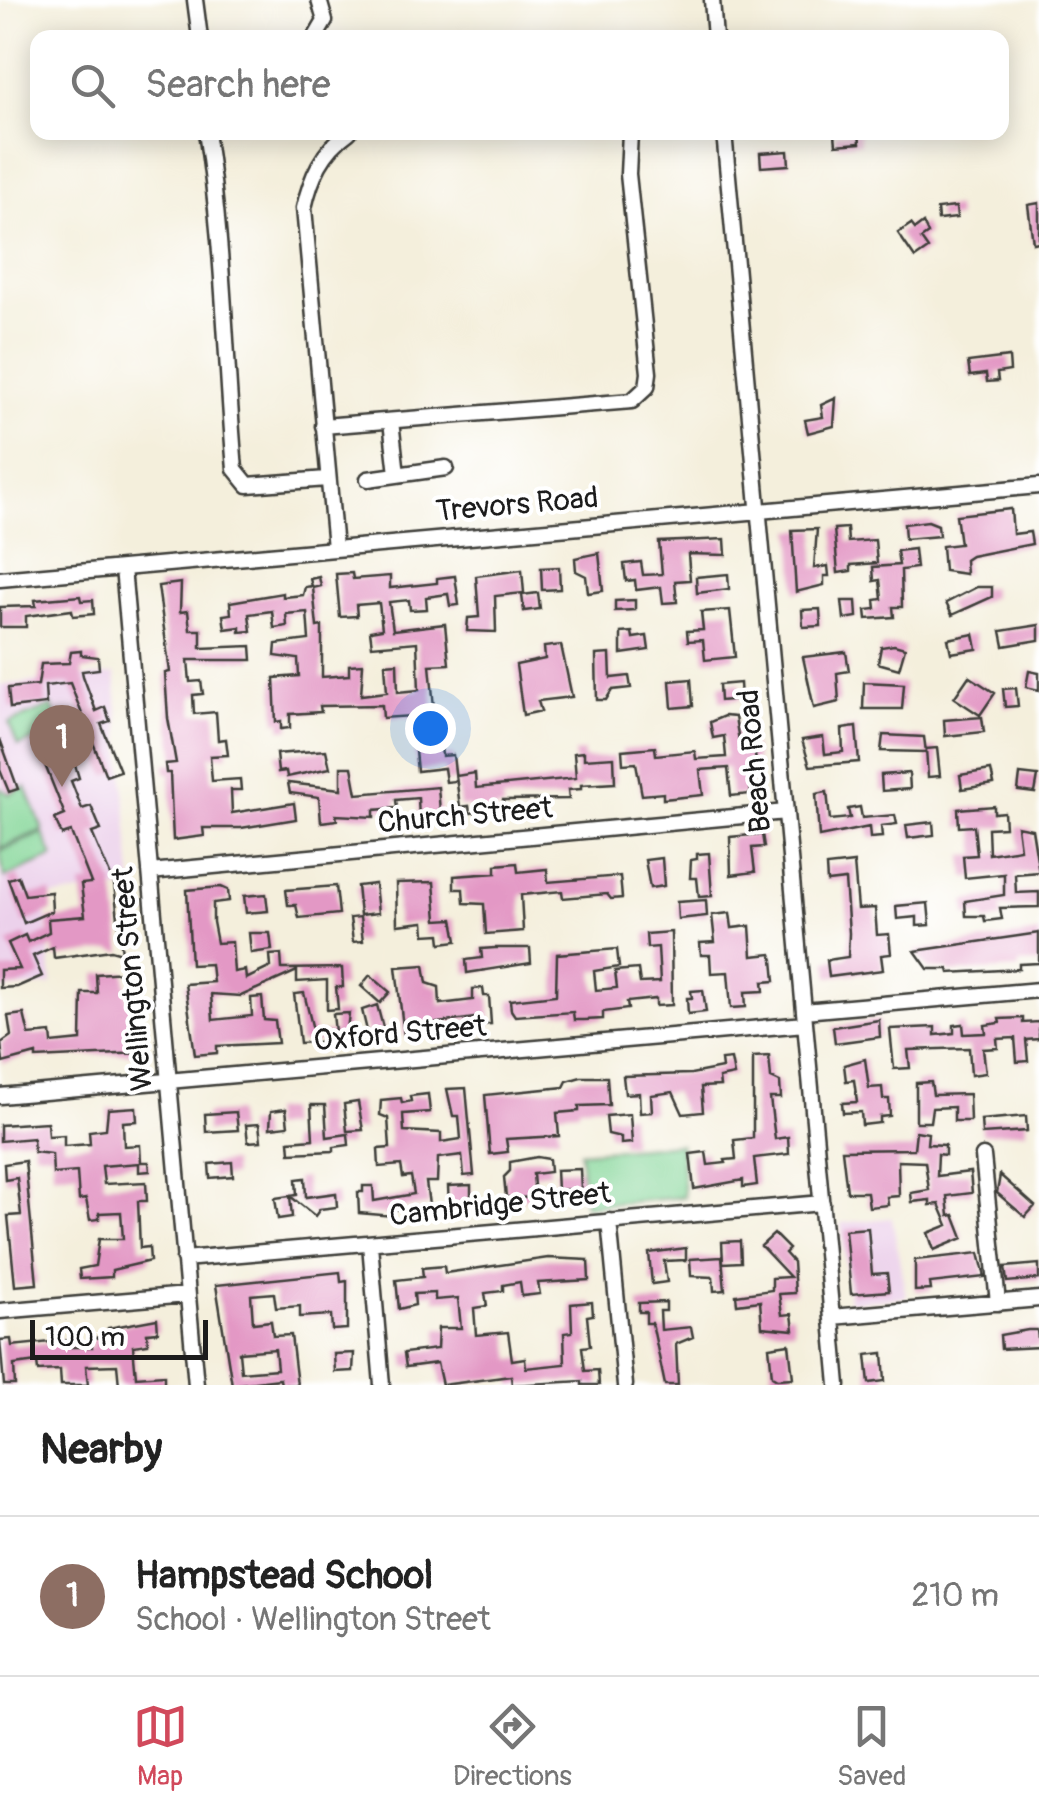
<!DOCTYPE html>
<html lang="en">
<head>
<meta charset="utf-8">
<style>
	:root { --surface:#fff; --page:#f6f6f6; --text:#222; --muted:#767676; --line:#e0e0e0; --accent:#d1495b }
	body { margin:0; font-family:Pangolin,sans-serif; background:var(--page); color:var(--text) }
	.scale { position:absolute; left:30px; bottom:25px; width:178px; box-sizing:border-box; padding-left:10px; border:5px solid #1c1c1c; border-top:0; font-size:28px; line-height:35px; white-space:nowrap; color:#1c1c1c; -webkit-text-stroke:8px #fff; paint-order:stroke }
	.you { position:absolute; left:430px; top:728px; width:35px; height:35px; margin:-25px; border:8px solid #fff; border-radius:50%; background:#1a73e8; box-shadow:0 0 0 15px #1a73e833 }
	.badge { display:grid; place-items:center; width:65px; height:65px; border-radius:50%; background:var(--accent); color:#fff; font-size:32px; font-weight:700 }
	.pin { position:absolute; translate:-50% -82px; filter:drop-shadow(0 2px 5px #0008) }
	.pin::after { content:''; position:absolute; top:52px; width:35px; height:30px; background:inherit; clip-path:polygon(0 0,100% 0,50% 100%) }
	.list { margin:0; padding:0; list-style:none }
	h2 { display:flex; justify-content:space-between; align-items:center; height:130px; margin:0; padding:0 40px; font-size:42px }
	h2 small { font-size:32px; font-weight:400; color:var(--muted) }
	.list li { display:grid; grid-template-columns:65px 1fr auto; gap:30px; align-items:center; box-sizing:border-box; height:160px; padding:0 40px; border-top:2px solid var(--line) }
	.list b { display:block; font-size:38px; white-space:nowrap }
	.list p { margin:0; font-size:32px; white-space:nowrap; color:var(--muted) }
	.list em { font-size:32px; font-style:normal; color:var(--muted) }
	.icon { flex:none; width:55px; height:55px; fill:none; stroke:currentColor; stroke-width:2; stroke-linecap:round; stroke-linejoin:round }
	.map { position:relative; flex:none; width:1039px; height:1385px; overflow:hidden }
	.search { position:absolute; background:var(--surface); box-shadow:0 5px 25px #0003; left:30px; right:30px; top:30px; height:110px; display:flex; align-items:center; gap:25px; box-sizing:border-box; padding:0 35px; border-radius:20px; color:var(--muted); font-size:38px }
	.sheet { height:290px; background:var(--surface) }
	nav { display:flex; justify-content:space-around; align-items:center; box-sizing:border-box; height:140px; border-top:2px solid var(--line); background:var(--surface); font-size:28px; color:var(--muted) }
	nav a { display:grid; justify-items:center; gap:5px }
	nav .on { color:var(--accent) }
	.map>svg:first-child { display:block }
</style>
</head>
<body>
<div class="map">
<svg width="1039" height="1385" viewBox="0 0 1039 1385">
	<rect width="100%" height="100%" fill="#fff"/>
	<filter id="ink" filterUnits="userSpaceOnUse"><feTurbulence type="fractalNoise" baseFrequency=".01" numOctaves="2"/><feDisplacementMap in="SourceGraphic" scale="20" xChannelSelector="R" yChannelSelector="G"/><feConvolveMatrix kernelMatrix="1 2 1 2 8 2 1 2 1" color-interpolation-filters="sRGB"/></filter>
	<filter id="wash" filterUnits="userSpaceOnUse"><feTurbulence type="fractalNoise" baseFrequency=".0048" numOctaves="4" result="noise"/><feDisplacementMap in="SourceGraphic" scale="40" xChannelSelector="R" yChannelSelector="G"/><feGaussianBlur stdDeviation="2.25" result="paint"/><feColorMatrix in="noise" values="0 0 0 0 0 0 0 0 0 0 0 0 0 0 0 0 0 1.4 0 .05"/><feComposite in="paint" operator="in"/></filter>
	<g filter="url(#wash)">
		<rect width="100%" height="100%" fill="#f4efdc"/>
		<path fill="#ecd1eb" d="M115,674L133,888L45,897L52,985L0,990V685Z
			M892,1218L906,1297L849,1302L841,1223Z"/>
		<path fill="#84d698" stroke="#50795a" stroke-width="2.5" d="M52,706L61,729L18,746L9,723Z
			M26,787L43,830L0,848V788L9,794Z
			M43,833L53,857L4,878L0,851Z
			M680,1144L684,1197L585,1206L580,1152Z"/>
		<g id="blocks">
			<path fill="#e398c5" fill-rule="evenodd" d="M852,132H859L860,143L836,145L835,134Z
				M788,151L789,165L761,167L760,153Z
				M1039,203V242L1033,243L1028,205Z
				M956,207L957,218L938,220L937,209Z
				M923,223L928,234L921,239L928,249L915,258L898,233L911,224L915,229Z
				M1009,357L1010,371L997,373L998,381L987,382L986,374L970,376L968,362Z
				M836,398L834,426L808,433L805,420L823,417L821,405Z
				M1011,509L1013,534L1030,532L1032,544L971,556L965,560L966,574L944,571L942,546L960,544L956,515Z
				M928,521L938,525L939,536L905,539L904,524Z
				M847,528L848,542L875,540L877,563L851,565V571L838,573L834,529Z
				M817,529L814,568L828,566L829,576H824V585L796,592L792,530Z
				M725,539L726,555L688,554L690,580L675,581L677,602L663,603L661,587L636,590L635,580L626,581L624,564L641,562L643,575L662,574L659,542Z
				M914,549L916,568L901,570L902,607H893L894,617L867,619L866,610L876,609L875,600L882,599L880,580L874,581L873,567L899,565L897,551Z
				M599,553L603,591L588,593L586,576L576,571L575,558Z
				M559,567L560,589L542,590L541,568Z
				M522,570L524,593L495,596L496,632L467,631L468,618L479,617L476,576Z
				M352,573L353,579L390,576V588L437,583V578L455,576L459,605L450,606L448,594L426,597L427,609L410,610L409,600L389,602L393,630L445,624L449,664L430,665L434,708L424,709L425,719L411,721V716L383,718L382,705L320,706L321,712L290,714V728L281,729V721L276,722L274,678L299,676L298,659L275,656L276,644L309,640L307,612L286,614L287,626L274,628L272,611L249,614L251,631L240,632V627L225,629L223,615L231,614L230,602L283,593V597L303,595L305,587L312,586L310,579L319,577L321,586L313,588L317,627L322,626V677L349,675V665L363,664L361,695L387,692L385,664L397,663L398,692L419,690L417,642L372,646L370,631L382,629L379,603L356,605L357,616L340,617L336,574Z
				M728,574L729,589L697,593L696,577Z
				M181,583L180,612L188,611L190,630H201V648L251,646L252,660H188L190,682L201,681L203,694L193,695L194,714L216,712L218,740L226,739L228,755L210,756L212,781L240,779L241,790H231L232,813L294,803L296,819L241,828H203L204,836L173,840L170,773H166L165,764L176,763L168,718L165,673L170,672L158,586Z
				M977,587H992V597L952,615L946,603Z
				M538,593L540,609L524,611L522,595Z
				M80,596L81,601L93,600L94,614L73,616L72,610L26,616V627H0V607L36,606L35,600Z
				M635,600V610L615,611V601Z
				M842,601H856L857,617L844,619Z
				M820,609L821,626L803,627L802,610Z
				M730,610L735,657L705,660L703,640L688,641L687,631L703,630L701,612Z
				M1039,625V640L1004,646L1001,631Z
				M632,632L633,638L647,636L649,650L621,654V633Z
				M974,634L977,649L951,653L948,639Z
				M561,645L572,697L538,701L541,711L523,715L516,665L545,659L544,647Z
				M894,645L905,648L899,669L878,663L881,647Z
				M81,651V655L98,657L99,669L82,671L83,676L96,711L105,707L110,721L101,724L120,771L106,776L70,683L45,686L46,704L10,708L8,688L38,685L41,664L69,663L71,652Z
				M846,652L849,671L837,673L839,702L814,708L803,657Z
				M610,654L611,678L629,676L631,688L612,690L606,700H597L596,655Z
				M1029,671L1039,673V690L1026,687Z
				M969,676L995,693L980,715L954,698Z
				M691,679L693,706L672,708L670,681Z
				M864,682L904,684L902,709H863Z
				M740,683L741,699L720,701L719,685Z
				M1016,688L1018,706L1005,707L1003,689Z
				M724,716L735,717L740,747L754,746L756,762L748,763L751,794L731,796L728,768L700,770L703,795L663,799V793L642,795L636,763L623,764L622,750L655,747L656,755L695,751L696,759L726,757L724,736L713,738L710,722Z
				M982,717L984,732L945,736L944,720Z
				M856,727L859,762L810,766L802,740L823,737L825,754L843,752L842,729Z
				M883,735L924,737L926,752L881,751Z
				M440,738L442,756L453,755L456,781L446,782L444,768L417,771L414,741Z
				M0,739L18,789L9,792L0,770Z
				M57,743L66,768L75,765L79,778L71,781L82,809L91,806L101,830L92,833L114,884L122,953L111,950L54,958L53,947L33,956L42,976L17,987L0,988V970L20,969L8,943L25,935L28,942L49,932L48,919L85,916L81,884L91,883L71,832L62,835L55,819L65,815L39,750Z
				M937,748L940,776L928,777L926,749Z
				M326,750L330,768L287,777L286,771L278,772L276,754Z
				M584,752V759L614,757L615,783L581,785V789L568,790L569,799L503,800L504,808L470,813L469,806L460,807L456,776L475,773L476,788L576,778L574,753Z
				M341,767H352L357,794L438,787L440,812L419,820L418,798L396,800L397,808L374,810V817L336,815L337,820L321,822L319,797L290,793L288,783L341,789Z
				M991,770L994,784L962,789L960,775Z
				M909,773L910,789L882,791L881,775Z
				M1020,774L1038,776L1035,793L1018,791Z
				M827,792L830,820L850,818L848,809L860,807L862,818L895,815L897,824L881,826L882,837L870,838L869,827L819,837L816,794Z
				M994,806V813L1004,812L1005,827L988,828L989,854L1020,849L1017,826L1032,829L1039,872L1015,874L1016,893L1039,892V907L1000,908L1002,919L985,921L984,916H966L965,901L1004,895V874L965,878L963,856L977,855L974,826L959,827L958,809Z
				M933,822L934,835L908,838L906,825Z
				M762,834L764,847L752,848L755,872L731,875L730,837Z
				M709,853L712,896L699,897L697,878H690L691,860L697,859V854Z
				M662,858L664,886L650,888L645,860Z
				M517,863L518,872L547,869L548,882L620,876L622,898L611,899L607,894L563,898L562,891L521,895L523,931L486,934L484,904L464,903L463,889H454V876L496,873V865Z
				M854,863L858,909L875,908L877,935L889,934L891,954L881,955L883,970L829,977L827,960L848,957L849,933L845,880L827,882L826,866Z
				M18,876L25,895L51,892L52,911L24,923L8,879Z
				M434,882L437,920L453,919L457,941L441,943L440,934L425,935L424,922L397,925L396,883Z
				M375,884L378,913L360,915L357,886Z
				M336,886L339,914L299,918L296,905H288L286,890Z
				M221,887L228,890L229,901L213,903V922L217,943L232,942L234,972L245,970L246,979L271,967L270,955L281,954L282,969L342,968L343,987H336L338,1009L327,1010V980L297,982V971L241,996L211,994L213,1020L252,1016L251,998L262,997L264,1020L275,1021L278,1043L217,1046V1053L195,1055L185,984L213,982L211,964L191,965L187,890Z
				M266,894L268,911L246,913L244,896Z
				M706,900L707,916L678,919L677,902Z
				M928,903L930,925L917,926V917L897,919L896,906Z
				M730,913L732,928L750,926L752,956L771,954L773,960L775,981L763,982L764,991L745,992L746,1007L731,1008L728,972L711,973L710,955H701L700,943L715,942L712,915Z
				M360,917L363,941L353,942L350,918Z
				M671,932L672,1005L656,1006V999L627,1002L628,1009L603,1012V1019L584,1020H574L573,1012L515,1016L511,1010L510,1000L556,995L557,954L617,949L619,967L594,971L596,990L617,988L615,971L638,969L640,983L660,982L658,947L647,948L646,934Z
				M249,933H270L272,950L251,953Z
				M1039,933V963L1019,964V969L949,973L948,969H928L915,951Z
				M495,948H530L531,963L467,973L466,960L482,958L481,949Z
				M424,965L427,983L439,987L440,1004L473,1000V989L483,988L484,996H489L491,1024L475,1025V1018L430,1024L431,1033L404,1036L396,967Z
				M125,972L128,1005L132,1004L130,1035H138L140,1053L36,1058V1054L3,1063L1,1043L11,1036L8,1016L24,1014L29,1035L51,1033L52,1043L81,1040L82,993H97L96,974Z
				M370,975L390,992L380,1003L361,986Z
				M703,990L706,1012L688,1014L687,998H692L691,991Z
				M304,993L314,1034L335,1032L333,1014L349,1013L346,1040L300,1043L294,994Z
				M377,1005L385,1035L369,1039L362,1010Z
				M1023,1018V1023L1039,1022V1039L1026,1040L1028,1061L1017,1062L1015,1038L997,1039L998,1048L983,1049L986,1073L971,1075L969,1048L908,1050L910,1068L894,1069L890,1029L935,1027V1035L954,1033V1025L963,1024L964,1034L986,1033L985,1025L1000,1023L999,1019Z
				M879,1020L880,1037L835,1043L833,1027Z
				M769,1056L771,1078L780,1082L781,1098H770L775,1139L788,1137L789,1154L754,1158L757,1185L743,1187V1180L694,1189L690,1154L706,1152L708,1165L726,1163L725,1160L736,1159L734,1140L753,1138V1057Z
				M731,1059L734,1075L719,1078L720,1086L701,1087L703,1112L683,1114L673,1092L651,1095L652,1112L640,1113L639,1093L625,1094L623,1076L691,1074L722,1068L721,1060Z
				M865,1059L869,1088L882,1087L883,1099H889L890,1116L880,1117V1123L862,1125L861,1112L843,1113L842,1103L857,1102L854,1080L846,1081L844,1065Z
				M581,1077H607L609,1105L579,1106V1111L557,1113L559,1136L506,1139L508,1152L490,1154L485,1095L564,1087L567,1081Z
				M931,1082L933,1095L969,1094L970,1121H954V1107L932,1108L930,1122H916V1083Z
				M466,1088L474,1175L464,1176L462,1155L438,1158L437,1182H426L429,1205L393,1210V1216L359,1213L358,1192H363V1186H373L374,1201L414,1194L411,1176L403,1177L401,1165L379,1167L378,1149L390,1148L388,1118L380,1115L381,1100L401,1098L402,1103L411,1101L410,1096L428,1094L430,1112L403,1114L404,1131L441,1133V1142L461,1139L459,1116H453L447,1089Z
				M358,1102L363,1130L347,1131L344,1104Z
				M311,1105H325L327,1137L348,1134L349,1145L334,1147V1151L290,1153L289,1141L313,1139Z
				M136,1107L137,1121L123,1122L124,1146L140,1145L141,1162H149L150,1171L139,1172V1163L102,1166L104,1184L146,1182L147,1201H138L140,1248L149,1247L150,1261L112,1270V1277L80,1279L79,1269L95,1266L99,1239H123L121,1212L99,1213V1219L90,1220L86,1199L79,1200L77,1172L53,1174L52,1154L34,1152L33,1138L0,1141V1125L47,1122L48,1136L64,1135V1146L90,1144L89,1131L106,1129L108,1109Z
				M286,1109L288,1126L270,1128L271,1111Z
				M236,1112L238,1130L206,1132L205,1114Z
				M630,1114L632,1143L621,1144V1137L608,1134L606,1116Z
				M1026,1116L1027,1131L982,1134L981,1120Z
				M259,1124L261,1141L248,1142L246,1125Z
				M916,1131L928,1133L927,1144L945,1145V1155L938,1154L937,1176L970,1172L972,1193L947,1196L949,1216L954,1215L963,1238L934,1250L928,1233L948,1225L939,1204L930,1205V1200L912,1202L911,1193L929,1190L925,1162L898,1161L899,1196L887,1197L888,1205L869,1207L867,1192H847L842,1150L914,1149Z
				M537,1157L549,1159L550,1172L533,1174L535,1198L506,1197L504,1177L510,1171V1162Z
				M25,1161L37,1284L15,1286L8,1216L21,1215L17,1178L5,1180L4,1164Z
				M232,1162L233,1176L210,1178L209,1164Z
				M580,1169L581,1189L557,1190L556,1170Z
				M1000,1175L1035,1206L1025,1217L997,1193Z
				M305,1178L306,1197L336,1193L337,1207L320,1209L315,1216L290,1196L297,1195L296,1179Z
				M471,1185V1206L449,1207L448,1186Z
				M290,1196L292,1217L278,1219L275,1198Z
				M868,1228L872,1274L887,1273L889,1291L851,1294L845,1230Z
				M774,1234L789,1249L785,1253L793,1262L795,1293L779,1294L782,1315L792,1314L794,1330L762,1327L760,1301L737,1304L736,1295L772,1290V1278L790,1277L761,1246Z
				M740,1241L741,1262L723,1263L722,1242Z
				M686,1248V1260L664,1261L667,1282L652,1284L649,1253Z
				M979,1253L985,1277L930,1283L931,1290L915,1291V1260Z
				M722,1257L725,1290L714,1291L713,1277L691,1276L690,1259Z
				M548,1258L588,1260L589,1280L538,1283L540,1294L522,1296L520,1282L503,1285V1291L485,1293L487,1306L474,1308L476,1335L508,1332L512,1360L525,1358L526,1368L565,1364L564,1333L572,1332L571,1304L592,1302L593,1315L587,1316L590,1346L582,1347L585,1371L598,1370L599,1385H582V1381L512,1385L511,1376L442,1385L437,1363L406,1367L404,1353L437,1349L438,1328H461L458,1298L435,1300V1293L414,1294L415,1305L399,1309L396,1280L423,1277L422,1268L444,1266L445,1273Z
				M1039,1264V1279L1007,1282L1005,1267Z
				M340,1272L341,1282L347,1281V1329L332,1330L331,1315L300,1317V1306L276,1308L274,1293L251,1295L253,1323L271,1321L273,1336L291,1335L297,1385H281L280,1379L232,1385L216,1285ZM275,1349L277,1369L241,1372L239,1352Z
				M666,1302V1311H660L661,1330L691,1327L693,1337L676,1344L678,1385H665L652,1323H646V1312H639V1303Z
				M157,1319L158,1332L147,1333L148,1344L133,1346L136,1377L164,1375V1385H119L117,1365L86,1366L88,1385H61L60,1370L38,1371L37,1362L14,1365L15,1385H4L0,1340L11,1339L12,1346L70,1340L71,1347H92L91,1338L108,1337V1328Z
				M1028,1330H1037L1039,1347L1001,1349L1000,1335Z
				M789,1344L793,1378L777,1379L772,1376L769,1347Z
				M354,1353L353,1371L335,1372L334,1354Z
				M883,1353L885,1381L869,1383L866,1355Z"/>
		</g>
	</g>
	<g filter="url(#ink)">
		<use href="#blocks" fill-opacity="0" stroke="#3c3c39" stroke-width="2.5"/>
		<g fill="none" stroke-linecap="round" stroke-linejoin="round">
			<defs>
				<path id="minor" d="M195,0L200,38
					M712,0L715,38
					M315,38L325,21L319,0
					M206,132C224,243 225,357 235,469L248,485L327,479
					M724,132L838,1385
					M391,421L397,474
					M323,426L632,401L647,387L649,373L628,174L630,132
					M368,479L446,468
					M335,548L304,208C311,177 322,151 349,132
					M123,568L196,1385
					M0,579L1039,486
					M150,872L786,812
					M804,1011L1039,990
					M0,1096L805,1024
					M983,1156L998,1303
					M609,1221L625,1385
					M370,1244L382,1385
					M184,1259L822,1203
					M0,1311L187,1295
					M832,1317L1039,1299"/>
			</defs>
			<use href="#minor" stroke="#3c3c39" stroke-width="19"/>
			<use href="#minor" stroke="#fff" stroke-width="14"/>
		</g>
	</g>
	<g text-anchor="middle" stroke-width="8" stroke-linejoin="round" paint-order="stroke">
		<g font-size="30" fill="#1c1c1c" stroke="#fff">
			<text transform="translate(517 504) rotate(-5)" y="10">Trevors Road</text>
			<text transform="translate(754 761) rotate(-95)" y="10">Beach Road</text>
			<text transform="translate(465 815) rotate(-5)" y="10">Church Street</text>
			<text transform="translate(132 979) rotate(-95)" y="10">Wellington Street</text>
			<text transform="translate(400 1033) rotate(-5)" y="10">Oxford Street</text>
			<text transform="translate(500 1204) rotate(-6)" y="10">Cambridge Street</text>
		</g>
	</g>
</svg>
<div class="scale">100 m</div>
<div class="you"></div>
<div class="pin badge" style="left:62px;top:787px;background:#8d6e63">1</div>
<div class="search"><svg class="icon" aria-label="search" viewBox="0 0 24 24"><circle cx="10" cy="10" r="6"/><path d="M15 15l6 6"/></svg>Search here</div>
</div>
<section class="sheet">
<h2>Nearby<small></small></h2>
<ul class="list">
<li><span class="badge" style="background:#8d6e63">1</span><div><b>Hampstead School</b><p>School · Wellington Street</p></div><em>210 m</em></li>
</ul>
</section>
<nav>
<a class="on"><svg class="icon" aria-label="map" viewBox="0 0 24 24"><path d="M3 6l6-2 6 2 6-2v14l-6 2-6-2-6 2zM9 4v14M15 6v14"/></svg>Map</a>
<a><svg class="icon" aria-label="directions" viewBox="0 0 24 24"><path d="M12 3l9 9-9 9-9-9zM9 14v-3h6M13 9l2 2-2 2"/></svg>Directions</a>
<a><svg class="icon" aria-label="saved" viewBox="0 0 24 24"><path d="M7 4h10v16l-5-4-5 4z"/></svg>Saved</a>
</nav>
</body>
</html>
